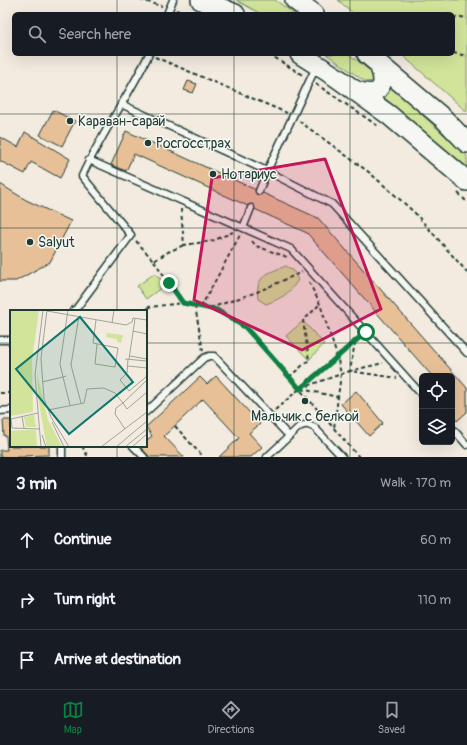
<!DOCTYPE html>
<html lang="en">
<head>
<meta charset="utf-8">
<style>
	:root { --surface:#171b24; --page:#20242c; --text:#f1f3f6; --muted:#9ea1a6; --line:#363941; --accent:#0b8043 }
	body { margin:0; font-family:Pangolin,sans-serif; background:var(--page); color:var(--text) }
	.controls { position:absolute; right:12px; bottom:12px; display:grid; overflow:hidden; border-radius:6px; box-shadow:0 4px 16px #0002 }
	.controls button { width:36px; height:36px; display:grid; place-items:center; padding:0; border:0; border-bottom:1px solid var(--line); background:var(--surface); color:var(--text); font:20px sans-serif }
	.stop { position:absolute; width:12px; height:12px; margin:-9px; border:3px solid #0b8043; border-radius:50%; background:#fff }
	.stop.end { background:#0b8043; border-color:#fff; box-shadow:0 1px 4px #0008 }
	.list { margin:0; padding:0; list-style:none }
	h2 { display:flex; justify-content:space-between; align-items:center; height:52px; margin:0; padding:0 16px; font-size:17px }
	h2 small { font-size:13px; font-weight:400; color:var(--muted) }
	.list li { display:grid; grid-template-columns:26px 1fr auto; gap:12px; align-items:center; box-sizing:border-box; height:60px; padding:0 16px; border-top:1px solid var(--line) }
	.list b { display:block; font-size:15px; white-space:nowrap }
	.list em { font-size:13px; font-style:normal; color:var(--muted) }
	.icon { flex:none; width:22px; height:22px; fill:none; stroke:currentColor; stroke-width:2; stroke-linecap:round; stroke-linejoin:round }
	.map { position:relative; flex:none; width:467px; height:457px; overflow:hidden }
	.search { position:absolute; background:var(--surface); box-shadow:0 4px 16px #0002; left:12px; right:12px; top:12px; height:44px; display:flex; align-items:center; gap:10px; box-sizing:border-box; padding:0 14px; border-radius:6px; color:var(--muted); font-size:15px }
	.sheet { height:232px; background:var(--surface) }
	nav { display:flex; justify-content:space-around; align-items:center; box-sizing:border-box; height:56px; border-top:1px solid var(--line); background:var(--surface); font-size:11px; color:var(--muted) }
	nav a { display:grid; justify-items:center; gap:2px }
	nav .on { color:var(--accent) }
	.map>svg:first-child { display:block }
</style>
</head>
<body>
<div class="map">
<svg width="467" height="457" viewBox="0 0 467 457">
	<rect width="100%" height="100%" fill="#f3ebe0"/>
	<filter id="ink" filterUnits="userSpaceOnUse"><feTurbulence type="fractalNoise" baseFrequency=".025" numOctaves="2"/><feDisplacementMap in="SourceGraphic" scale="8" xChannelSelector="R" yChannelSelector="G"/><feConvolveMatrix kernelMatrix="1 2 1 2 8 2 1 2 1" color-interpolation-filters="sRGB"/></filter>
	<g filter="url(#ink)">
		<path fill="#d1e499" stroke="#789066" d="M236,0H275L295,14H261Z
			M338,0H467V112L401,54H453V14H354Z
			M326,54H349L374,74V81L366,82Z
			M391,86L467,156V167L382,96Z
			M286,266L293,270L298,280C288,295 282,298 266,304L258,299C255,276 267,273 286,266Z
			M155,273L165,285L146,299L137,286Z
			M303,321L324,344L309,360L286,336Z"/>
		<path fill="#e7c098" stroke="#1f3d34" d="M188,81L197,84L193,93L184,90Z
			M53,110L75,121L62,146L40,135Z
			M126,131L318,218L467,388V412L457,421L452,415V405L455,402L452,398V376H432L307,233L134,154L126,171L111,165Z
			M25,132L70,159L60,178L31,162L25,174L0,161V137L18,147Z
			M0,184L26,200L71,221L50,262L16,281H0Z
			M216,376L260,424L249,433L262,447L251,457H219L239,438L203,399L164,436L184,457H150L140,447L146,446V441L152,436L146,427L200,377L207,384Z
			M356,391L383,423L369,436L341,404Z
			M3,420H11V446H49V455L25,456V457H0V450H7L6,436H4Z"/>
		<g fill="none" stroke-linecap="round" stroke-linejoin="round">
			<defs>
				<path id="lane" d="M167,14L173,0
					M121,104L267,171L316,67
					M89,160L291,249L422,395
					M259,191L267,171L332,204L467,353
					M243,228L251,208
					M73,311L76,309L131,235L82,176C101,134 129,96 149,54
					M0,340H11
					M0,411L11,410
					M146,412L204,358L209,356H214L289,436
					M452,428L467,445
					M62,446V457
					M133,446L144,457
					M267,457L299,427C305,424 309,424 315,428L342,457"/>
				<path id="secondary" d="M354,89C382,100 389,84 375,60"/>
				<path id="primary" d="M201,0L235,14
					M295,0L314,14
					M300,54L336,77L389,115L467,181
					M367,54L444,119L467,143"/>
			</defs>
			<use href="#lane" stroke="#1f3d34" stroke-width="9"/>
			<use href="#secondary" stroke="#1f3d34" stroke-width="20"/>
			<use href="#primary" stroke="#1f3d34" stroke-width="22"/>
			<path stroke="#1f3d34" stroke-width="2" stroke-dasharray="4 3" stroke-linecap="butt" d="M140,0L162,6
				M176,10L186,14
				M453,18L461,17L467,18
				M453,53L467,56
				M269,54L304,76
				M155,57L287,113
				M316,84L378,126
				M299,121L370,173L414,212L467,272
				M458,193L467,202
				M181,209L184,245L212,241L233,232
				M136,241L154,261L168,252L184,245
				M252,241L256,246L287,257
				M154,261L183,303
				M309,282L320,304L337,356L341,374L334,428
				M195,306L203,351
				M201,307L240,235
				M210,308L257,292L302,272
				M141,311L149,307L183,303L217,310L246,328L359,457
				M355,342L350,371L383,363
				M289,377L309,360L303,321L320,304
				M301,388L350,371L397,378
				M301,389L338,397
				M0,393H11
				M275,410L359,337
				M175,426L203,457
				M82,446L88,457"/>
			<use href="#lane" stroke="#f6f6f2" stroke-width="6"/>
			<use href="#secondary" stroke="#f6f6f2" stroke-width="17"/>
			<use href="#primary" stroke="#f6f6f2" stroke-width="19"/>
		</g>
	</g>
	<g fill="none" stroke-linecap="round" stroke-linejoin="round" filter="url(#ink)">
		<path stroke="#0b8043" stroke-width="5" d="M169,283L183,303L217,310L246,328L300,389L366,332"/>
	</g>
	<path fill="#c2185b" fill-opacity="0.2" stroke="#c2185b" stroke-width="3" stroke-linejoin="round" d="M325,159L381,309L302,350L194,300L212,178Z"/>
	<path fill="none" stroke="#1f3d34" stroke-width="1" stroke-opacity="0.55" d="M117,0V14M234,0V14M350,0V14M117,54V311M234,54V457M350,54V457M0,114H467M0,228H467M0,343H11M146,343H467M117,446V457"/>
	<g fill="#1f3d34" stroke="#f6f6f2" stroke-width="1.5">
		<circle cx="70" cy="121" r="4"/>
		<circle cx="148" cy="143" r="4"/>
		<circle cx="213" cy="174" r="4"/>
		<circle cx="30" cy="242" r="4"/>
		<circle cx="305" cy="401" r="4"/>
	</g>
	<g text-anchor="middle" stroke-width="3" stroke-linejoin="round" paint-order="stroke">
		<g font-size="14" fill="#1f3d34" stroke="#f6f6f2" text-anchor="start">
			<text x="78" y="126">Караван-сарай</text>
			<text x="156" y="148">Росгосстрах</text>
			<text x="221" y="179">Нотариус</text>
			<text x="38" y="247">Salyut</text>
			<text x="305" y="421" text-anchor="middle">Мальчик с белкой</text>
		</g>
	</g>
	<g transform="translate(10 310)">
		<rect width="137" height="137" fill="#f3ebe0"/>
		<path d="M0,0H29L22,50L23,102L0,106ZM97,23L113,25L111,33L107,32V29L96,27ZM27,63L38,110L52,137H37L36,133L29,93ZM24,105L26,117H16L14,107ZM16,120H26L27,137H0V121Z" fill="#d1e499"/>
		<path fill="none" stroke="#9ea59b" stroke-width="1" d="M37,0L31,48L34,89L41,107L59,137M37,1L116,15L122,12L123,8L137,10M69,6L61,55L71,93M86,10L83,33L108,38L105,57L85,54L87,34M102,13L104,0M123,21L137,24M120,46L137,49M115,49L137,51M118,49L117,63L110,70L119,81L136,67L137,62M119,49L125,9M118,56L137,58M56,66L53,67L50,54L58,0M32,72L53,67L60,95M38,100L74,93L77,79L94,78L105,83L113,93L137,70M28,103L1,109L2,118L30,119M12,106L14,118M42,112L54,137M115,119L105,104L106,98L113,93L117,99L137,82M32,125L36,137M31,137L25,65L33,0M91,137L137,102M106,137L137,111M115,137L137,119M122,137L137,124"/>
		<path fill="#0f766e" fill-opacity="0.15" stroke="#0f766e" stroke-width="2" d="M70,7L123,72L59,124L6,59Z"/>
		<rect width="137" height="137" fill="none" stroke="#1f3d34" stroke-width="2"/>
	</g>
</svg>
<div class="controls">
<button><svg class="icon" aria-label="locate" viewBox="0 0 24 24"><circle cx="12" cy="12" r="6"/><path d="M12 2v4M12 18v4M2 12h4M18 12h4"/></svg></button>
<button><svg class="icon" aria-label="layers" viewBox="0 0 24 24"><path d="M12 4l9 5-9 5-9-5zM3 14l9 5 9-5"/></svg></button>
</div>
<div class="stop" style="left:366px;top:332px"></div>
<div class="stop end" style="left:169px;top:283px"></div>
<div class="search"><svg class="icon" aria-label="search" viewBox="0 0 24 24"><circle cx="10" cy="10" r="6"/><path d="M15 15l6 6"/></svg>Search here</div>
</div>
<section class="sheet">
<h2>3 min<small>Walk · 170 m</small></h2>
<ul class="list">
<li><svg class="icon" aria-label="ahead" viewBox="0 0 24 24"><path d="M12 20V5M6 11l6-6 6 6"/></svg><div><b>Continue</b></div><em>60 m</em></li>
<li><svg class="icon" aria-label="right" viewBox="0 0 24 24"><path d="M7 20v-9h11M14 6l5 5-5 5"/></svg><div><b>Turn right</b></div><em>110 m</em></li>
<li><svg class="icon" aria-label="arrive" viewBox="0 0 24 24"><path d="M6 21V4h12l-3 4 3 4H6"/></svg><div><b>Arrive at destination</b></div></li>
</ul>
</section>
<nav>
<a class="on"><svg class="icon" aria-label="map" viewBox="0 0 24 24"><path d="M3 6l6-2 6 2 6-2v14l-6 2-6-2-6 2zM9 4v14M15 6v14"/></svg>Map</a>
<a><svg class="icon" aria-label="directions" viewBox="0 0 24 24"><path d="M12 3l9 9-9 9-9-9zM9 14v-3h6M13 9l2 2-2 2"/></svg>Directions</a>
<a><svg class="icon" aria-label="saved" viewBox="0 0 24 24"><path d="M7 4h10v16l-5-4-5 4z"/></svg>Saved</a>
</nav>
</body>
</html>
